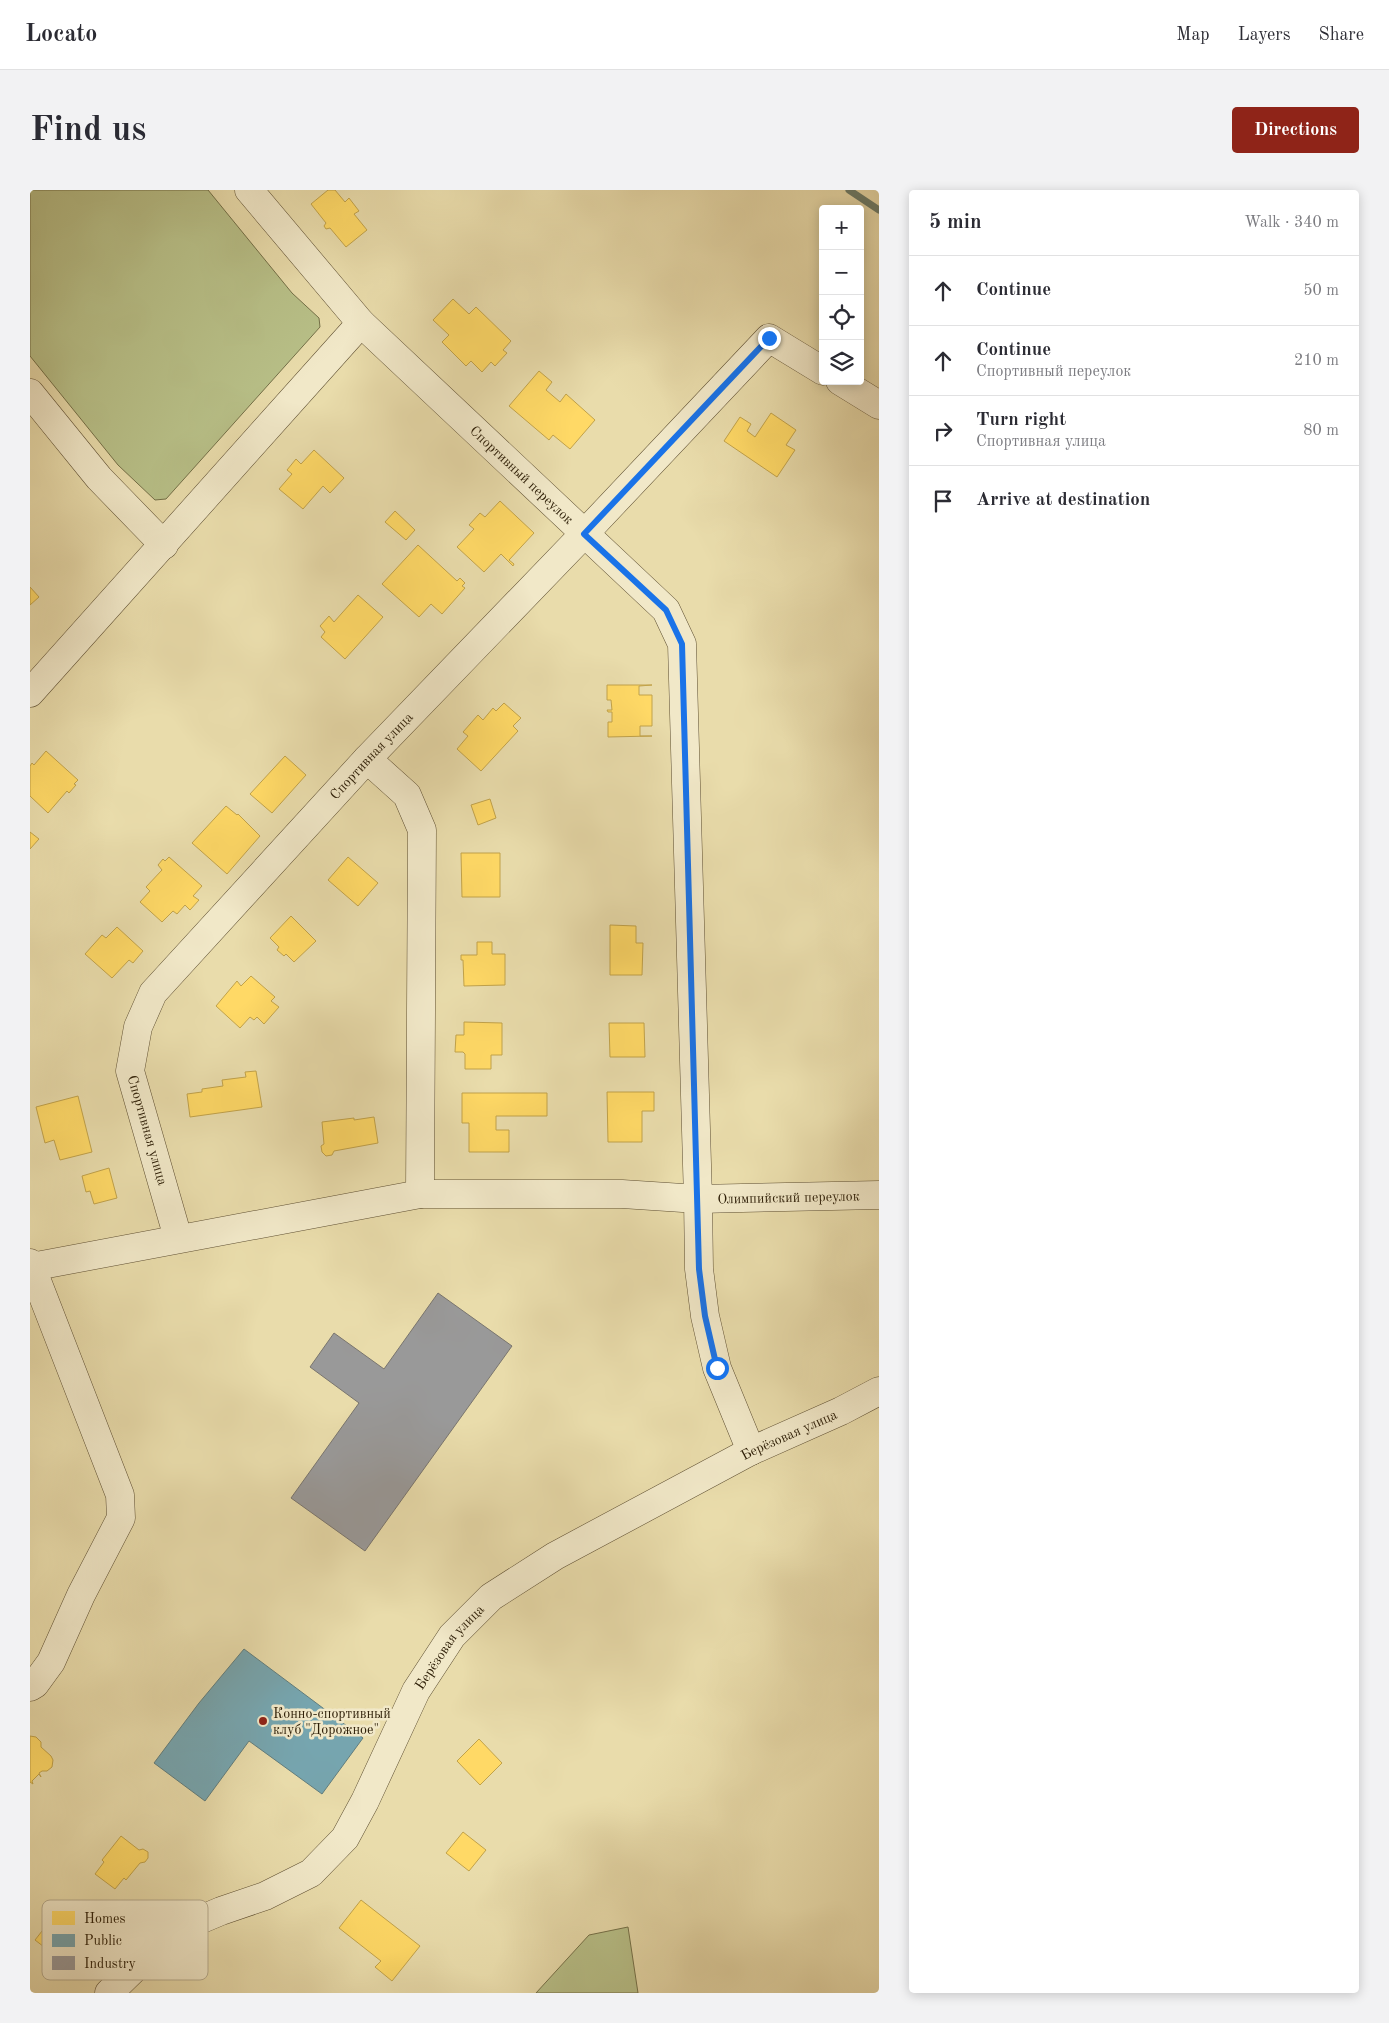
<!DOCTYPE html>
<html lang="en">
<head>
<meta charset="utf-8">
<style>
	:root { --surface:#fff; --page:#f2f2f3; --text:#2b2b33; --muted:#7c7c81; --line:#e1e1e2; --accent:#8f2418 }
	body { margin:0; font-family:"Old Standard TT",serif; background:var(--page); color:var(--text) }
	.controls { position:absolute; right:15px; top:15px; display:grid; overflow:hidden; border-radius:5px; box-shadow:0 2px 12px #0003 }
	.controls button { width:45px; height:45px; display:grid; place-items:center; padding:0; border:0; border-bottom:1px solid var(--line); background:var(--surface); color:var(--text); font:25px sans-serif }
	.stop { position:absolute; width:15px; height:15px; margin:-11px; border:4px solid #1a73e8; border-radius:50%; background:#fff }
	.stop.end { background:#1a73e8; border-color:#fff; box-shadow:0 1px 5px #0008 }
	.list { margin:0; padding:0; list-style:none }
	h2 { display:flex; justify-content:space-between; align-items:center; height:65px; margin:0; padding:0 20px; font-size:21px }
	h2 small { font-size:16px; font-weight:400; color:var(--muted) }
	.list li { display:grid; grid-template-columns:32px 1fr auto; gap:15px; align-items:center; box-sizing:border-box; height:70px; padding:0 20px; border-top:1px solid var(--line) }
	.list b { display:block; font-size:19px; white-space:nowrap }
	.list p { margin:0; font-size:16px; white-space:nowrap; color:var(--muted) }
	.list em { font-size:16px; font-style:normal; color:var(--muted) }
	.icon { flex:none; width:28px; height:28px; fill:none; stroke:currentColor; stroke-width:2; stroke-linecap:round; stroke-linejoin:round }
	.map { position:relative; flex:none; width:849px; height:1803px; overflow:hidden; border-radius:5px }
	header { display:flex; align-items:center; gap:30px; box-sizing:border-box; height:70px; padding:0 25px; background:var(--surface); border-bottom:1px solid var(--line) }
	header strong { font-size:24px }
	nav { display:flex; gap:28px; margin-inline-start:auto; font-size:18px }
	.intro { display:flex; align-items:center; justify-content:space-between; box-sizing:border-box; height:120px; padding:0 30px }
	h1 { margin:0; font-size:35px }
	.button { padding:12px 22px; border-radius:5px; background:var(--accent); color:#fff; font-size:18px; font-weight:700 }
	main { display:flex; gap:30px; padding:0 30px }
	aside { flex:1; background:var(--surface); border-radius:5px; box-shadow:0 2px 12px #0003 }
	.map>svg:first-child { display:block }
</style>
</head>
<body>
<header>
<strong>Locato</strong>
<nav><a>Map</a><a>Layers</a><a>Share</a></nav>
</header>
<div class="intro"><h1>Find us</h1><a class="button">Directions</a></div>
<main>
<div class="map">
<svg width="849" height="1803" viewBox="0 0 849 1803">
	<rect width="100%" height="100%" fill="#e9dcab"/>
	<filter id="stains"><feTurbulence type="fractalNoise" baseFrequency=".004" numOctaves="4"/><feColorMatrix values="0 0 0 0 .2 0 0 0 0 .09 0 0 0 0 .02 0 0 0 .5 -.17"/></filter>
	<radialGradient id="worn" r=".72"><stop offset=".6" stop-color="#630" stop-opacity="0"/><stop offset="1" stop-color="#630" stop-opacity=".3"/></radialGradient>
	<path fill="#b8c088" stroke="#747048" d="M0,0H178L262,103L289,128L290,137L136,309L125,310L88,275L0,166Z
		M598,1737L608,1803H506L559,1745Z"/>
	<path fill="#ffd966" stroke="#c1a24a" d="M298,0H305L315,12L319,8L329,21L324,24L337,40L316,57L300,38L296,39L294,36L296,33L281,14Z
		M423,109L439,124L446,117L481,151L473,160L477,163L465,176L461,172L452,182L441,171L436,176L412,152L419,145L403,130Z
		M509,181L522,192L516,200L530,212L536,204L565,230L540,259L523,245L519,250L479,216Z
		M741,223L766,240L756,255L765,260L747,287L694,251L710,227L721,234L717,241L725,247Z
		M284,260L314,288L300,303L293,296L273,319L249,299L262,284L257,280L266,269L271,274Z
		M470,311L504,343L479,370L484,374L483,376L471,364L454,382L427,357L444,339L439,335L450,323L455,327Z
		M365,321L385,340L376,350L355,332Z
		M388,355L427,391L430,388L435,393L432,396L435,398L412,424L401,414L389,427L352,394Z
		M0,397L9,407L0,415Z
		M328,405L353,427L315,469L291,447L295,442L290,436L299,426L304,432Z
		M577,495H622L609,496V505H622V536H610V546H622L578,547V532H582V522H578L577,520H582L581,510H577Z
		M474,513L491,528L483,536L488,541L451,581L427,559L438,546L433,542L448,525L453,530L463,518L466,521Z
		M16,561L48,590L44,594L46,595L39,603L37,601L18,623L0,606V576L2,573L4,575Z
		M255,566L276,585L242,623L220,604Z
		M460,609L466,628L448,635L441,615Z
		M196,616L207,625L208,624L230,646L197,684L162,653Z
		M0,642L9,649L0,659Z
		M431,663H470V707H432Z
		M139,667L172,696L163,706L169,710L160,720L155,715L147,724L143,721L132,732L110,712L120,701L116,697L132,680L128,675L133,669L135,671Z
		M318,667L348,693L328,716L298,690Z
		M261,726L286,751L264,772L256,764L254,766L247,760L249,757L240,748Z
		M580,735L606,736V753H613L612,785H580Z
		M87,737L113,761L103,773L99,770L82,788L55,764L72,745L76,748Z
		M447,752H462V764H475V795L434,796L433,770H431V765H447Z
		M221,786L245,807L241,811L249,817L234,834L227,827L224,830L220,827L210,838L186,816L207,791L211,796Z
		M434,832L472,833V865H461V879H435V864L433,862H425L426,845H434Z
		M579,833H614L615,867H580Z
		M226,881L232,917L160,927L157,904L172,902V899L193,896L192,890L216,887L215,882Z
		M577,902H624V921H612V952H578Z
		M432,903H517V926H466V940H479V962H439V933H432Z
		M48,906L62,962L30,970L24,950L15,953L6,917Z
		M344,927L348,953L304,961L302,965L296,966L292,962L291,956L294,954L292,932L324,928V930Z
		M79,978L87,1008L64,1014L60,1001L56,1002L52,986Z
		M0,1546L6,1547L11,1552V1557L21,1566L23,1570L22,1577L17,1581H12L9,1583L11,1587L9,1584L2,1591L3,1594L0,1592Z
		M449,1549L472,1573L450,1595L427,1571Z
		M433,1642L456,1660L439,1681L416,1663Z
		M91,1646L109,1660L113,1659L118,1662V1668L115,1672L110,1673L96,1690L94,1688L85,1699L65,1684L74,1672L72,1670Z
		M331,1710L390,1756L362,1791L345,1777L351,1771L309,1738Z
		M34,1713L59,1733L31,1770L5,1750Z"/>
	<path fill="#76a5af" stroke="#617d7d" d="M214,1459L333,1548L292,1604L219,1551L175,1611L124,1573L169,1513Z"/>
	<path fill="#999" stroke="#79756e" d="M408,1103L482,1156L335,1361L261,1308L329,1213L280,1177L304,1143L354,1179Z"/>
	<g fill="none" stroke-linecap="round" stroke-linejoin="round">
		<path stroke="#6d7d6b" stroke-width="7" d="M819,0L849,20"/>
		<defs>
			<g id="minor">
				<path id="s1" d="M219,0L331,133L636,420L652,454L668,1009L849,1005"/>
				<path d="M810,191L849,215"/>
				<path d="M0,203L69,288L134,355"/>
				<path d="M0,503L331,133"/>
				<path d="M337,569L377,605L392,640L390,1004"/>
				<path id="s2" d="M148,1048L100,881L108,837L123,803L337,569L554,344L739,148L793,181"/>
				<path d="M0,1073L90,1305L91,1328L51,1405L21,1472L5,1494L0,1497"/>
				<path d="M1,1077L390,1004H592L668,1009L669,1079L675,1126L687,1178L721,1261"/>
				<path id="s3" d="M79,1803L120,1763L153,1737L191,1721L235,1706L281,1683L315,1648L335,1611L386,1501L422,1446L461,1407L525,1366L721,1261L811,1221L849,1201"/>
			</g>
		</defs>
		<use href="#minor" stroke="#5e4f32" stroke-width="29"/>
		<use href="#minor" stroke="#f1e8c8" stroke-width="28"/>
	</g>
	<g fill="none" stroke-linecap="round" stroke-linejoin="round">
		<path stroke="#1a73e8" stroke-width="6" d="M687,1178L675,1126L669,1079L652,454L636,420L554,344L739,148"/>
	</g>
	<circle fill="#8f2418" stroke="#f1e8c8" stroke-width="2" cx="233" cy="1531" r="5"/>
	<g text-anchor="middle" stroke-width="5" stroke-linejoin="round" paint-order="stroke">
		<g font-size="14" fill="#2f2009" stroke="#f1e8c8">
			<text dy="5" stroke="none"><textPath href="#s1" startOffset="395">Спортивный переулок</textPath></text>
			<text dy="5" stroke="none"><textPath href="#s2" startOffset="578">Спортивная улица</textPath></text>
			<text transform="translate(118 940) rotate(74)" y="5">Спортивная улица</text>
			<text dy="5" stroke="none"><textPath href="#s1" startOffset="1276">Олимпийский переулок</textPath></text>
			<text dy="5" stroke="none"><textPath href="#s3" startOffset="911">Берёзовая улица</textPath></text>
			<text dy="5" stroke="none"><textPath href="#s3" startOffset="506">Берёзовая улица</textPath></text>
		</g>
		<g font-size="14" fill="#2f2009" stroke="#f1e8c8" text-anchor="start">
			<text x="243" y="1528">Конно-спортивный<tspan x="243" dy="16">клуб "Дорожное"</tspan></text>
		</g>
	</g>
	<rect x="12" y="1710" width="166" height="80" rx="8" fill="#f1e8c8" stroke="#b7ac8f" stroke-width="1"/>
	<rect x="22" y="1721" width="23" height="14" fill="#ffd966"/>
	<rect x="22" y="1744" width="23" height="13" fill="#76a5af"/>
	<rect x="22" y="1766" width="23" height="14" fill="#999"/>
	<g font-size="14" fill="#2f2009">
		<text x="54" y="1733">Homes</text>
		<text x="54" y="1755">Public</text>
		<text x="54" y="1778">Industry</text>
	</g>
	<rect width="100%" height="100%" filter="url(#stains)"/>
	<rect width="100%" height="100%" fill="url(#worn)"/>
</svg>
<div class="controls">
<button>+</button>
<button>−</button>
<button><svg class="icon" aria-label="locate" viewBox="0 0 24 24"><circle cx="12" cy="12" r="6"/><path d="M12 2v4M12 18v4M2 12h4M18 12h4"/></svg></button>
<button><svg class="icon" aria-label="layers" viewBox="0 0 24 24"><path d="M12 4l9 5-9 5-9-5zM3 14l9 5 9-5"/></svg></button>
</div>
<div class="stop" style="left:687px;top:1178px"></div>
<div class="stop end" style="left:739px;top:148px"></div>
</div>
<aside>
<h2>5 min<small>Walk · 340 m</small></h2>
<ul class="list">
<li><svg class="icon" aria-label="ahead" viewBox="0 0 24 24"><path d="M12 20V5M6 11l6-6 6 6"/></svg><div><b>Continue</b></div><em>50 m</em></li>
<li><svg class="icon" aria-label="ahead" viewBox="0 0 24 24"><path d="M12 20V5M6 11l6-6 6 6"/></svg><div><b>Continue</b><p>Спортивный переулок</p></div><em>210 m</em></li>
<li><svg class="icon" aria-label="right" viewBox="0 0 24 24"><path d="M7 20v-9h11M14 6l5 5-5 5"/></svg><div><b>Turn right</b><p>Спортивная улица</p></div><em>80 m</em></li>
<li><svg class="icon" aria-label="arrive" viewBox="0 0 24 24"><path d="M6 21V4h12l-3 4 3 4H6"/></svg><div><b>Arrive at destination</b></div></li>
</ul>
</aside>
</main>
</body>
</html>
